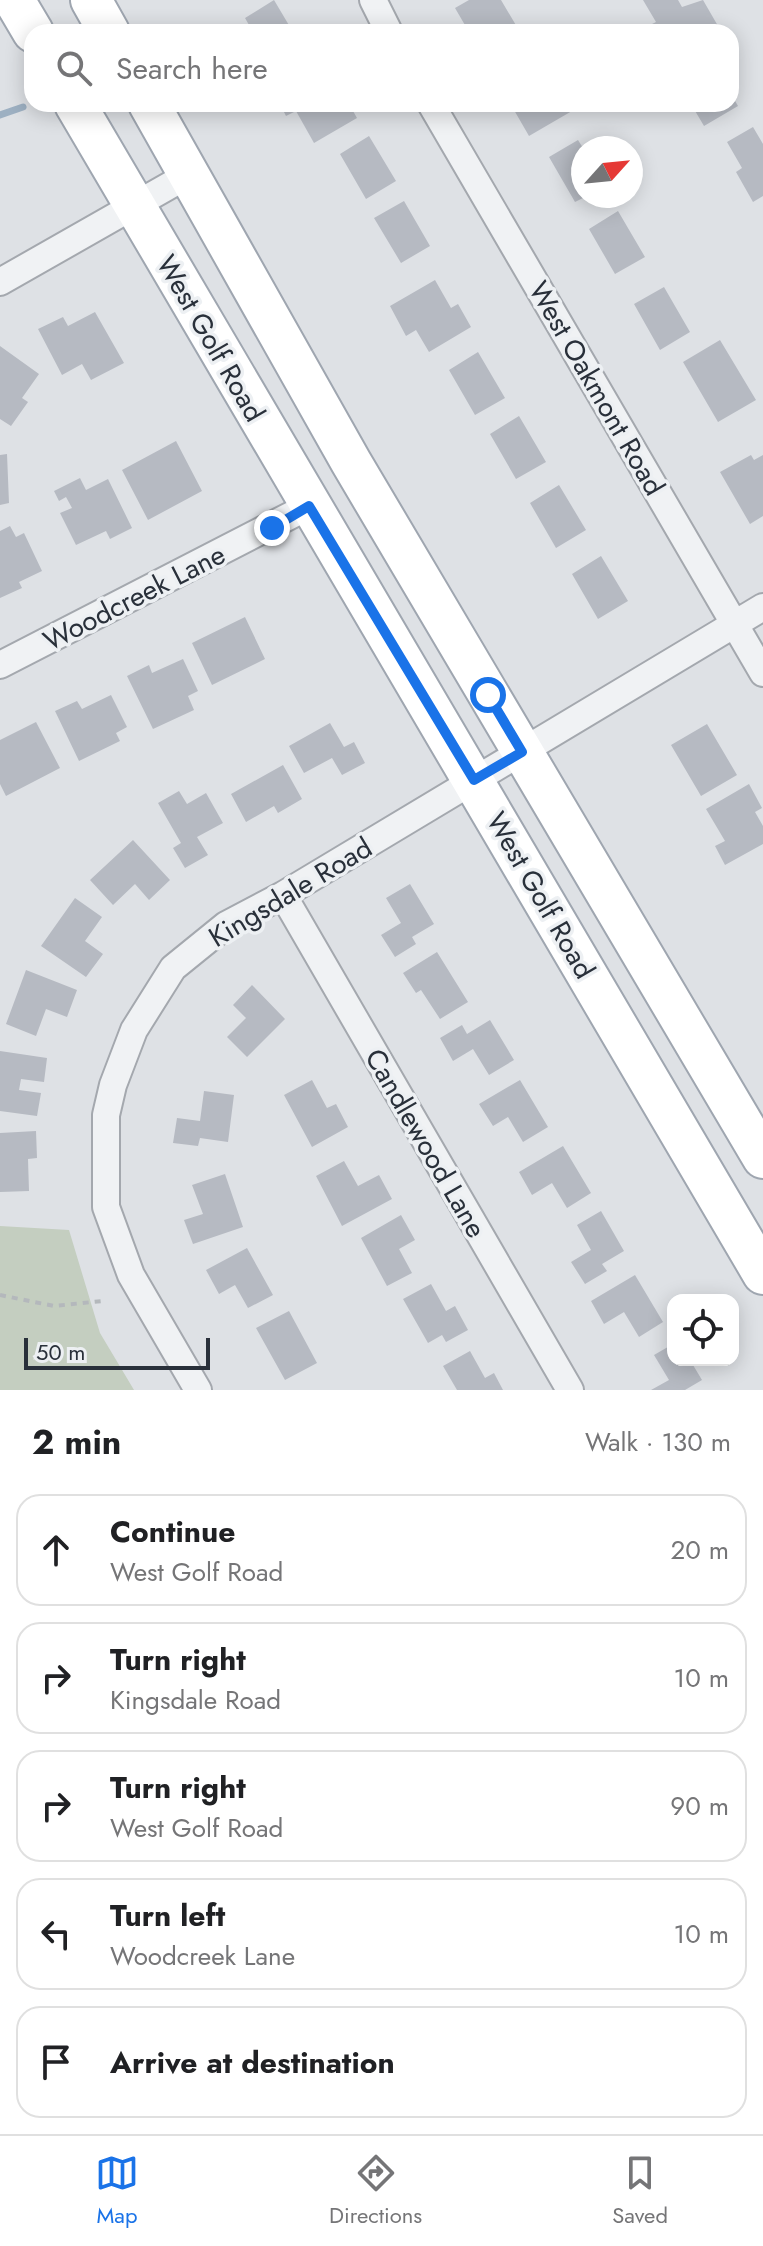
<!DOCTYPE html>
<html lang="en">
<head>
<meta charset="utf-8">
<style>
	:root { --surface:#fff; --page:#f2f2f2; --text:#202124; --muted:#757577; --line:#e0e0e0; --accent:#1a73e8 }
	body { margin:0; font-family:Jost,sans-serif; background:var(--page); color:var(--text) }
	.controls { position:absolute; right:24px; bottom:24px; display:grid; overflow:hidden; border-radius:16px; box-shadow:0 4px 20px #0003 }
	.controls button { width:72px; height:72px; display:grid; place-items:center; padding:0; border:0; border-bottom:2px solid var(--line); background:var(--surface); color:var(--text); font:40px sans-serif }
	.compass { position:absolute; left:571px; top:136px; width:72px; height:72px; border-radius:50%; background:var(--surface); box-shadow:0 4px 20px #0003; rotate:63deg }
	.scale { position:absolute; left:24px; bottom:20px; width:186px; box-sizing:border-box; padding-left:8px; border:4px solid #29303a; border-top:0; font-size:22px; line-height:28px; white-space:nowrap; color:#29303a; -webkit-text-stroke:6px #edf0f3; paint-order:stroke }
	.stop { position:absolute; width:24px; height:24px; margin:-18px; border:6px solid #1a73e8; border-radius:50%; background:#fff }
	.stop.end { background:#1a73e8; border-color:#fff; box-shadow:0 2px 8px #0008 }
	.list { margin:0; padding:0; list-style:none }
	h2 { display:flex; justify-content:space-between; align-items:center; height:104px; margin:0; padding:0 32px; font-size:34px }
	h2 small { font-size:26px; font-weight:400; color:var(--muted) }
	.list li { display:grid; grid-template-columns:52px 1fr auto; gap:24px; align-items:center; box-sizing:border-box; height:112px; margin:0 16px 16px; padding:0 16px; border:2px solid var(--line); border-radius:24px }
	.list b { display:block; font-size:30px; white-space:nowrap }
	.list p { margin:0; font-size:26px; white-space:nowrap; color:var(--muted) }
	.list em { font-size:26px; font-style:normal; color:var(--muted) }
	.icon { flex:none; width:44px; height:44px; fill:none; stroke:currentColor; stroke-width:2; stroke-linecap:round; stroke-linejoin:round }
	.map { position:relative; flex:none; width:763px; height:1390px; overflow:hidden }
	.search { position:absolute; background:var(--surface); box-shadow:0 4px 20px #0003; left:24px; right:24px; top:24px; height:88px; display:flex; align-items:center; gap:20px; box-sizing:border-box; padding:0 28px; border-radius:24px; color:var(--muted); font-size:30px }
	.sheet { height:744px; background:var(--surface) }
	nav { display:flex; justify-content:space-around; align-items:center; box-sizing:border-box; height:112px; border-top:2px solid var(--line); background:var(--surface); font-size:22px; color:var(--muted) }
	nav a { display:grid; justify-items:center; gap:4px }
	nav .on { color:var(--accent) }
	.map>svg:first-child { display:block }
</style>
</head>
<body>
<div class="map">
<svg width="763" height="1390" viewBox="0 0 763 1390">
	<rect width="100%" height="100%" fill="#dee1e5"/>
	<path fill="#c4cec0" d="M0,1226L69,1230L100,1333L134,1390H0Z"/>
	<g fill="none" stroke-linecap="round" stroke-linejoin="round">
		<path stroke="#9db0c2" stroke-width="7" d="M0,115L23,107"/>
	</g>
	<path fill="#b6bac2" d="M274,0L293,32H253L245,18Z
		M469,0H501L520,32H469L455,8Z
		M643,0H678L682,7L703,0L718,26L707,32H654L650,25L656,22Z
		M731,94L738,106L704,126L691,104H731Z
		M280,104H349L357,118L314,143L296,111L286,116Z
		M523,104H584L529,136L514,110Z
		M753,127L763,144V196L753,202L736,172L742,168L727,142Z
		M369,136L396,181L366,199L340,154Z
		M578,140L583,148V198L575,202L549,157Z
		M404,201L430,246L401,263L374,218Z
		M618,211L645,257L615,274L589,229Z
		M435,280L451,308L458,304L471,327L429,352L416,330L406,336L390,306Z
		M664,287L690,332L660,350L634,304Z
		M95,312L124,363L91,380L82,364L62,375L38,329L63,317L68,326Z
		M720,340L756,400L718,422L683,362Z
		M0,346L39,374L22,398L28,402L11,426L0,419Z
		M478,352L505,398L475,415L449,370Z
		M519,416L546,462L516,479L490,434Z
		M176,441L202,491L148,520L122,470Z
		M7,454L9,503L0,505V455Z
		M751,455L754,460L763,455V516L750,524L720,472Z
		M80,478L86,490L108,479L132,528L110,539L106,531L76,545L60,513L72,508L66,497L59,501L54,491Z
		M559,485L586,530L556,548L530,503Z
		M10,526L16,537L24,533L42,571L19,582L22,588L0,598V531Z
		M601,556L628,601L598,619L572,574Z
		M245,617L265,659L212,685L192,643Z
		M183,659L198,691L188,696L194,710L153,729L127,676L149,665L152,673Z
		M111,695L127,727L116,733L120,741L79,761L55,711L77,701L82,709Z
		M36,722L60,768L6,796L0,784V740Z
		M330,723L344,747L354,742L365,763L342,775L332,758L304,773L289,746Z
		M707,724L737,775L701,796L671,745Z
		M283,765L302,799L278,813L274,806L246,822L231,794Z
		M749,784L762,808L755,812L763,826V844L725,865L715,846L725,841L706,809Z
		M179,791L187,804L206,793L223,823L197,837L208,855L185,868L173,848L181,843L158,803Z
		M133,840L170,880L149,900L135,884L113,905L90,880Z
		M410,884L434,924L412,937L416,944L395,957L381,935L401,923L386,898Z
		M75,898L102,917L85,941L103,954L86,977L41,946Z
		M437,952L468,1002L440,1019L421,990L416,993L403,973Z
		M26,970L77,990L67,1017L46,1009L36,1036L6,1024Z
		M252,985L285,1019L247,1057L227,1037L246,1018L233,1005Z
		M490,1020L514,1060L489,1075L473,1049L453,1061L440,1038L462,1025L467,1034Z
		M0,1051L47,1058L44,1082L21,1079L19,1090L41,1093L37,1116L0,1111Z
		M312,1080L327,1108L336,1104L348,1127L312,1147L284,1095Z
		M520,1080L548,1127L523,1142L508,1117L493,1126L479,1104Z
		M204,1091L234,1095L228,1142L200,1138L198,1146L173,1143L177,1118L200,1121Z
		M36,1131L37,1158L28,1159L29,1191L0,1192V1133Z
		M563,1146L591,1193L567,1208L552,1183L532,1195L519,1172Z
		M344,1161L358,1186L379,1175L392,1199L342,1226L316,1176Z
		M225,1174L243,1227L193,1244L184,1220L203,1214L192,1185Z
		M601,1211L624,1251L602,1264L607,1271L585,1284L571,1262L591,1250L577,1225Z
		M401,1215L415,1240L399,1249L412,1273L387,1286L361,1238Z
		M247,1248L273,1295L248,1308L235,1285L219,1294L206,1270Z
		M635,1275L663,1322L639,1337L624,1312L604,1324L591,1301Z
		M431,1284L446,1311L455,1306L468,1330L446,1342L442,1335L428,1343L403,1299Z
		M289,1311L317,1363L285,1380L256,1328Z
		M673,1344V1360H690L702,1380L685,1390H651L669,1380L654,1355Z
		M470,1351L485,1378L494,1373L503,1390H457L443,1366Z"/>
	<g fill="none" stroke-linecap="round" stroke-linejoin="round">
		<defs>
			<path id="minor" d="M373,0L389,32
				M431,104L763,673
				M0,282L188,175
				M0,665L309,506
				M283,895L570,1390
				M198,1390L131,1275L106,1207V1115L113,1085L134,1030L173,968L226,925L283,895L763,607"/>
			<path id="primary" d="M14,0L33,32
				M91,0L109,32
				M75,104L763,1274
				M149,104L351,462L763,1158"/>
		</defs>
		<use href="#minor" stroke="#a4a8ae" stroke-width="30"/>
		<use href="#primary" stroke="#9fa6b0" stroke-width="44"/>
		<path stroke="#b4b8bc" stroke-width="4" stroke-dasharray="6 6" stroke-linecap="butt" d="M0,1295L54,1306L102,1301"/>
		<use href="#minor" stroke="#f0f2f4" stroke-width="26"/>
		<use href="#primary" stroke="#fff" stroke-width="40"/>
	</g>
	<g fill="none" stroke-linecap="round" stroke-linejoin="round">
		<path stroke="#1a73e8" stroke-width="10" d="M272,528L309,506L474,780L522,752L488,695"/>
	</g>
	<g text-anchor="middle" stroke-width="7" stroke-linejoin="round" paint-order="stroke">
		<g font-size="28" fill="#29303a" stroke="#edf0f3">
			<text transform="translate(211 338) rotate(60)" y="10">West Golf Road</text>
			<text transform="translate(597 388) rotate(60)" y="10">West Oakmont Road</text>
			<text transform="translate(134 597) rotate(-27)" y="10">Woodcreek Lane</text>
			<text transform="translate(290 892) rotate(-31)" y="10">Kingsdale Road</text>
			<text transform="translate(541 895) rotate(60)" y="10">West Golf Road</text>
			<text transform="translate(426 1143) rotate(60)" y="10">Candlewood Lane</text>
		</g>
	</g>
</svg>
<div class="controls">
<button><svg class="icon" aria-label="locate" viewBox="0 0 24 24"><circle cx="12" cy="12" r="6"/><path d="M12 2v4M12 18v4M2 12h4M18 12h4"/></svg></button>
</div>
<svg class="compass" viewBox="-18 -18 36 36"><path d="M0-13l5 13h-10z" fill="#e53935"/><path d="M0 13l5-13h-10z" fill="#757577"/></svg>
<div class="scale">50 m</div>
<div class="stop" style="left:488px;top:695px"></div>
<div class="stop end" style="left:272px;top:528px"></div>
<div class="search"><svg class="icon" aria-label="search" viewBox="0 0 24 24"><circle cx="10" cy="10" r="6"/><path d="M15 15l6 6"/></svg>Search here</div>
</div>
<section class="sheet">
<h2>2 min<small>Walk · 130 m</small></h2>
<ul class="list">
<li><svg class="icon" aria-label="ahead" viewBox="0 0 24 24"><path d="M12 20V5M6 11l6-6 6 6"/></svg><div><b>Continue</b><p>West Golf Road</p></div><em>20 m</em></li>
<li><svg class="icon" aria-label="right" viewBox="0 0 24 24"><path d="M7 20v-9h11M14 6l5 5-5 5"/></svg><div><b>Turn right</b><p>Kingsdale Road</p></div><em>10 m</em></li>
<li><svg class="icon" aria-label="right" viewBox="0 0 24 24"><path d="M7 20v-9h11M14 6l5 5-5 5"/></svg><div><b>Turn right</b><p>West Golf Road</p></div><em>90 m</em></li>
<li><svg class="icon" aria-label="left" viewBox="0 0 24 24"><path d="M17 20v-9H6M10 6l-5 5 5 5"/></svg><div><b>Turn left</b><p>Woodcreek Lane</p></div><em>10 m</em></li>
<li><svg class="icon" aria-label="arrive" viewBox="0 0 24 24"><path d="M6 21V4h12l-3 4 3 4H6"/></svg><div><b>Arrive at destination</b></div></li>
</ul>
</section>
<nav>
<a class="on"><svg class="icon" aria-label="map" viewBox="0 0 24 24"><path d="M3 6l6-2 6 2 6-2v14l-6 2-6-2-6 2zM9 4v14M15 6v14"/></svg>Map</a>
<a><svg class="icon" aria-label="directions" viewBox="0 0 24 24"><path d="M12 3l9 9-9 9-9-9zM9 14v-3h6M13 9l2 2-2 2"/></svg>Directions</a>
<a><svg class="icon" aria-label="saved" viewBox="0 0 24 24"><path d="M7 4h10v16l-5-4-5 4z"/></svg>Saved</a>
</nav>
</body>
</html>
